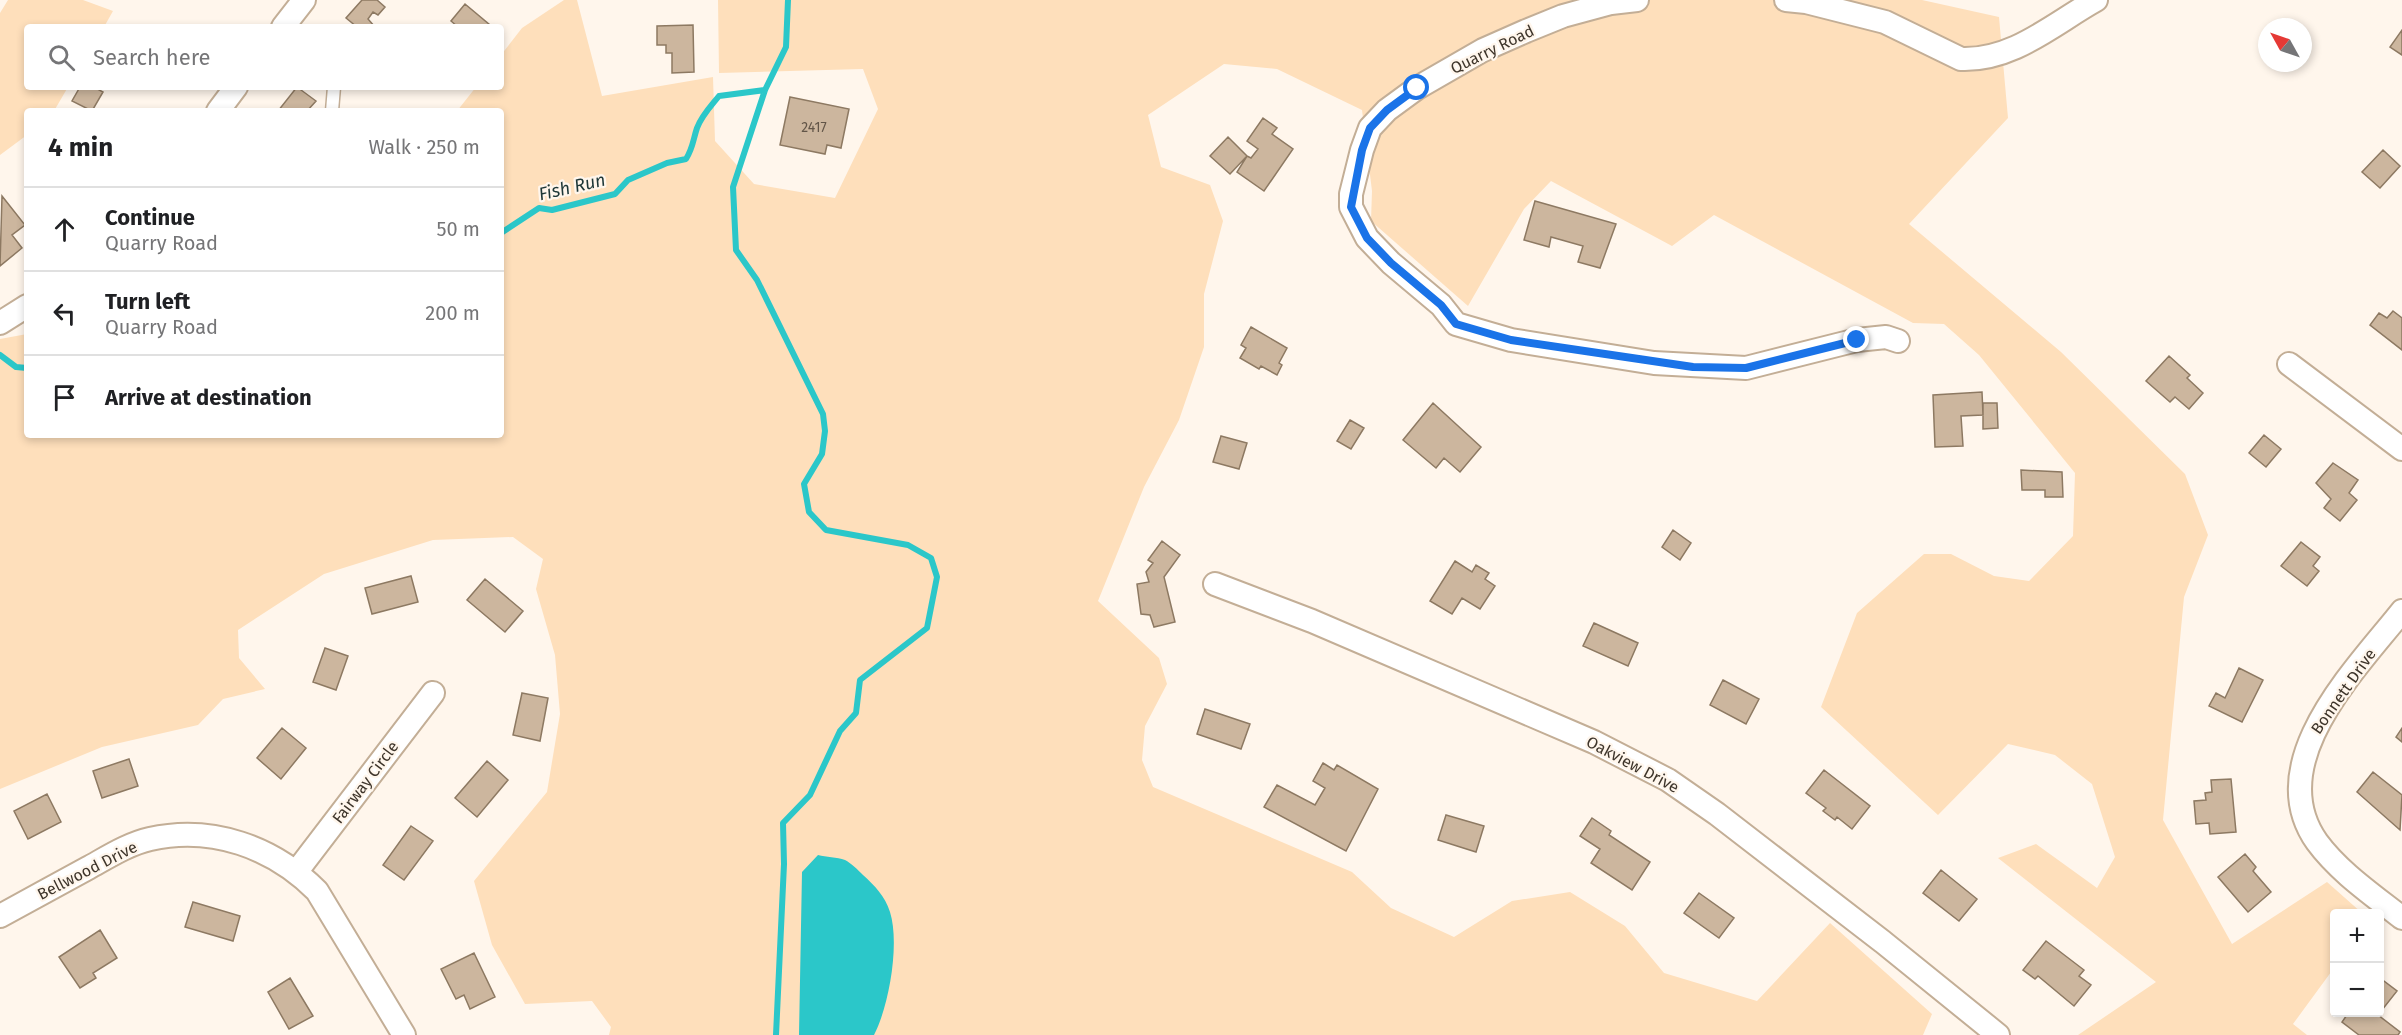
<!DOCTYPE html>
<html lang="en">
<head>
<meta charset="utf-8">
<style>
	:root { --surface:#fff; --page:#f6f6f6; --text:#202124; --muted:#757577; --line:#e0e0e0 }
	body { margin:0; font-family:"Fira Sans",sans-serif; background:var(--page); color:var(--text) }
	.controls { position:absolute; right:18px; bottom:18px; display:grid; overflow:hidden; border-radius:6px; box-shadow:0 3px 9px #0003 }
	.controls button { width:54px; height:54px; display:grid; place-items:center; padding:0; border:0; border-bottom:2px solid var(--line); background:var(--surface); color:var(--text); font:30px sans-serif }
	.compass { position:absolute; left:2258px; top:18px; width:54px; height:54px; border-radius:50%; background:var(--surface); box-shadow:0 3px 9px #0003; rotate:310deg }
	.stop { position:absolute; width:18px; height:18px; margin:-14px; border:4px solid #1a73e8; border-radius:50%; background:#fff }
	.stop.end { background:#1a73e8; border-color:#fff; box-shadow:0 2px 6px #0008 }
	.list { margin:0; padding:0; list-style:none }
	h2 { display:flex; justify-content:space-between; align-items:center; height:78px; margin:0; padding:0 24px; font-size:26px }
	h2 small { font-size:20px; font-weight:400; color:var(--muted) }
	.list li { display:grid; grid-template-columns:39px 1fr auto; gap:18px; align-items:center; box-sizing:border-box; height:84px; padding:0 24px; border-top:2px solid var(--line) }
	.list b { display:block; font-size:22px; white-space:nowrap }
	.list p { margin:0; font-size:20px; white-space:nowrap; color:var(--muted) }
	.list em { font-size:20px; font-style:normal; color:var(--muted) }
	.icon { flex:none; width:33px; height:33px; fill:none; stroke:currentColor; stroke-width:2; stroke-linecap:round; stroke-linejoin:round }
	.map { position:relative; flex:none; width:2402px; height:1035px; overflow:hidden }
	.search { position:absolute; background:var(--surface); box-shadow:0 3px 9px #0003; left:24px; top:24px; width:480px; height:66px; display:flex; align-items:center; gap:15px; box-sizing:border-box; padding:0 21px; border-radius:6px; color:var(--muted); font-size:22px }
	.panel { position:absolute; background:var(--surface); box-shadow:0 3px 9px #0003; left:24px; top:108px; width:480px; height:330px; border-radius:6px }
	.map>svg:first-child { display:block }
</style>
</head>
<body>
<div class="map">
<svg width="2402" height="1035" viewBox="0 0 2402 1035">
	<rect width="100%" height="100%" fill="#fff6ec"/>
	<path fill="#fedfbb" d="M8,0H83L113,11L104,27H27V87H68L54,111H27V135L0,155V13Z
		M564,0H577L602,96L713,77L715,141L754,184L835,198L878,109L863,69L719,73L718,0H1922L1999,17L2008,118L1909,224L2061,352L2185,474L2208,535L2184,597L2163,820L2232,944L2327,882L2362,913L2334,914V968L2293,1024L2307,1035H2078L2156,982L1998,858L2036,844L2097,888L2115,857L2092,784L2055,755L2008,744L1938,815L1821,707L1857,613L1924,554H1951L1994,576L2029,581L2073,536L2075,473L1979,355L1944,324L1913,323L1714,215L1672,246L1551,181L1524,209L1468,306L1371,221L1372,191L1362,110L1277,69L1224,64L1148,115L1161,167L1210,185L1223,221L1204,294V347L1179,420L1144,487L1098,601L1159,658L1167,684L1145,726L1142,760L1153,787L1352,872L1391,908L1454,937L1512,901L1570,892L1625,926L1664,973L1757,1001L1830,923L1932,1014L1923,1035H609L611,1027L592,1001L525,1004L492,945L474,881L547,792L560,714L555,655L536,589L543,559L513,537L433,540L324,574L238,630L239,658L265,689L223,699L198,725L102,747L0,789V339L27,334V435H501V111H457L476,87H501V55L522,28Z"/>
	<path fill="#2bc7c9" d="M818,855C826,857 837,857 845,860C851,863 858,870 863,875C875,886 885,896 890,912C900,944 889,1006 874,1035H799L802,872Z"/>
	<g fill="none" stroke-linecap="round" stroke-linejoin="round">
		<path stroke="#2bc7c9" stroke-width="6" d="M765,90L733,187L736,250L757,280L823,414L825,431L822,454L804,484L809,512L826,530L908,545L931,558L937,577L927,628L860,680L856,713L840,731L810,795L783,823L784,864L776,1035
			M501,233L539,208L552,210L615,194L628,180L667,163L686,159C693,148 693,140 697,128C702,115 711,106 719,96L765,90L786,47L788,0
			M0,355L16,367L27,368"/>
	</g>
	<path fill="#ccb69e" stroke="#8d7962" stroke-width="1.5" d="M362,0H377L385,7L378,15L373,12L368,19L375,27H357L346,18Z
		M465,4L490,25L489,27H458L451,21Z
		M693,25L694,72L672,73V53H666V45H657V26Z
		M2402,30V55L2390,47Z
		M80,87H94L103,92L92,111L72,101Z
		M297,87L316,101L307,111H278Z
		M790,97L849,109L841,148L827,145L825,154L780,145Z
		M1263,118L1277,128L1272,134L1293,149L1264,191L1237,172L1247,156L1251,158L1258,149L1247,141Z
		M1228,137L1247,156L1230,174L1210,156Z
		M2383,150L2400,166L2380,188L2362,172Z
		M2,196L25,225L12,235L22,248L0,266Z
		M1535,201L1616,224L1600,268L1578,262L1583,246L1551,237L1549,247L1524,240Z
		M2393,311L2402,318V350L2370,325L2379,313L2387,318Z
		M1251,327L1287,348L1279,363L1282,365L1277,375L1261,366L1259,369L1240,358L1246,348L1241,345Z
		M2169,356L2190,375L2187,378L2203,393L2189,409L2175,397L2170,402L2146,381Z
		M1982,392L1983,415L1961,416L1963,446L1935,447L1933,395Z
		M1433,403L1481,447L1460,472L1444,458L1436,468L1403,440Z
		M1983,403H1997L1998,428L1983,429Z
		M1350,420L1364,428L1351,449L1337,441Z
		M2264,435L2281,449L2266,467L2249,453Z
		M1221,436L1247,443L1239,469L1213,462Z
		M2333,463L2358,480L2349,493L2357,500L2340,521L2324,508L2331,499L2316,483Z
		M2021,470L2062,472L2063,497H2045V490H2022Z
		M1673,530L1691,543L1680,560L1662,547Z
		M1162,541L1180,555L1164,577L1175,622L1154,627L1150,615L1141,614L1137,584L1149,582L1146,572L1153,563L1148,560Z
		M2301,542L2320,557L2313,566L2319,571L2307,586L2281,566Z
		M1455,561L1472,572L1476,565L1489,573L1485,579L1495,586L1480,609L1462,598L1452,614L1430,601Z
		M411,576L418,602L372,614L365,588Z
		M485,579L523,611L505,632L467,600Z
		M1594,623L1638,643L1628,666L1583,646Z
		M325,648L348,656L336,690L313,682Z
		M2239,668L2263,680L2242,722L2209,706L2216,693L2225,698Z
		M1723,680L1759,699L1746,724L1710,705Z
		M522,693L548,698L540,741L513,735Z
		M1205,709L1250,724L1241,749L1197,734Z
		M282,728L306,748L281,779L257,758Z
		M2402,728V742L2396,737Z
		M129,759L138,786L102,798L93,771Z
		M487,761L508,780L477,817L455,798Z
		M1323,763L1334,770L1337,765L1378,789L1346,851L1264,807L1277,785L1315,805L1325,788L1313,781Z
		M1824,770L1870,806L1852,829L1837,817L1835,820L1823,811L1826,808L1806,793Z
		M2373,772L2402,795L2400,830L2357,792Z
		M2231,779L2236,832L2210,834L2209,823L2196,824L2194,801L2206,800L2205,793L2212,792L2211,780Z
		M47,794L61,822L28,839L14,811Z
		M1446,815L1484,826L1476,852L1438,840Z
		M1592,818L1611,831L1609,835L1650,862L1632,890L1591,863L1600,849L1580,836Z
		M411,826L433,841L404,880L383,865Z
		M2245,854L2256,867L2253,871L2271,892L2248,912L2218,877Z
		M1941,870L1977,899L1959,921L1923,893Z
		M1699,893L1734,918L1719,938L1684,913Z
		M193,902L240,916L233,941L185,927Z
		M100,930L117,958L93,973L96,978L80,988L59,957Z
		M2046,941L2084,970L2079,976L2091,985L2074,1006L2038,976L2035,979L2023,970Z
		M474,953L495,997L470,1009L464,995L456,999L441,969Z
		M290,978L313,1016L289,1029L268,992Z
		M2380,978L2397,991L2378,1015L2400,1032L2398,1035H2359L2342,1022L2349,1012H2380Z"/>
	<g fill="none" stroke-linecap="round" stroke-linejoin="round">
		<defs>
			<path id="lane" d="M332,111L334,87"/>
			<path id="street" d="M1637,0L1611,3L1563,16L1526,31L1483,50L1417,88L1387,110L1370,128L1362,150L1351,194V207L1367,238L1391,263L1441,305L1456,324L1511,340L1654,363L1746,368L1857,340L1886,337L1898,341
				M1786,0L1806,2L1885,22L1961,59C2013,61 2053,24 2096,0
				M283,27L304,0
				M218,111L236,87
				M0,323L27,306
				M2289,364L2402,449
				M1215,584L1312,621L1594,742L1668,780L1717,814L1883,942L1998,1035
				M2402,611C2356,669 2261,763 2317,842C2339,872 2373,895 2402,918
				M297,871L433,693
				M0,916C29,900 59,884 88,868C108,857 128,844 150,839C212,825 273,847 317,891L404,1035"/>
		</defs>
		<use href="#lane" stroke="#c3ae96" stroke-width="15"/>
		<use href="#street" stroke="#c3ae96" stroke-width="26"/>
		<use href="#lane" stroke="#fff" stroke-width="12"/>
		<use href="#street" stroke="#fff" stroke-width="22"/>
	</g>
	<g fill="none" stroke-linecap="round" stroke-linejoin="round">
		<path stroke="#1a73e8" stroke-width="8" d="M1417,88L1387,110L1370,128L1362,150L1351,207L1367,238L1391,263L1441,305L1456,324L1511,340L1693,367L1746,368L1857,340"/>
	</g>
	<g text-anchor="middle" stroke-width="4.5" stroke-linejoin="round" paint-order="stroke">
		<g font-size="14" fill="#625548">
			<text x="814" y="132">2417</text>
		</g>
		<g font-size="16" fill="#3e352b" stroke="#fff6ec">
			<text transform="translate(1492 49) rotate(-26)" y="6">Quarry Road</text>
			<text transform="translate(2343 691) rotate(-55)" y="6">Bonnett Drive</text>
			<text transform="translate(1633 764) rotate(28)" y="6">Oakview Drive</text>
			<text transform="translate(365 782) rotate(-53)" y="6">Fairway Circle</text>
			<text transform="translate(87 870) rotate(-27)" y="6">Bellwood Drive</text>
		</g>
		<g font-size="18" font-style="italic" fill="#1e3737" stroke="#fff6ec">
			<text transform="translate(572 187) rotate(-13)" y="6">Fish Run</text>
		</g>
	</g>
</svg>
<div class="controls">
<button>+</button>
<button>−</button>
</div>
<svg class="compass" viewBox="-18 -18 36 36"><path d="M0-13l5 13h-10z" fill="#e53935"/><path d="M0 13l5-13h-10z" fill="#757577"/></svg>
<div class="stop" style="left:1417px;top:88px"></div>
<div class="stop end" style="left:1857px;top:340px"></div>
<div class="search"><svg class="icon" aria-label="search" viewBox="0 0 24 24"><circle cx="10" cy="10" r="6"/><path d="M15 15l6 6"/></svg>Search here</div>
<section class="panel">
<h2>4 min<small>Walk · 250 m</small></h2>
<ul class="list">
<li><svg class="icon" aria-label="ahead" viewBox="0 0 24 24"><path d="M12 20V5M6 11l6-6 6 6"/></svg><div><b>Continue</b><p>Quarry Road</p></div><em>50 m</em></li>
<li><svg class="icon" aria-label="left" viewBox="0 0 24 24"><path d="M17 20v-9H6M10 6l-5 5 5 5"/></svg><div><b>Turn left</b><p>Quarry Road</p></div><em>200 m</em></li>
<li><svg class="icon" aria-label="arrive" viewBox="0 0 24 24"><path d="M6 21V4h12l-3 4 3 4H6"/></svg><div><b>Arrive at destination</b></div></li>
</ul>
</section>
</div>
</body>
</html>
